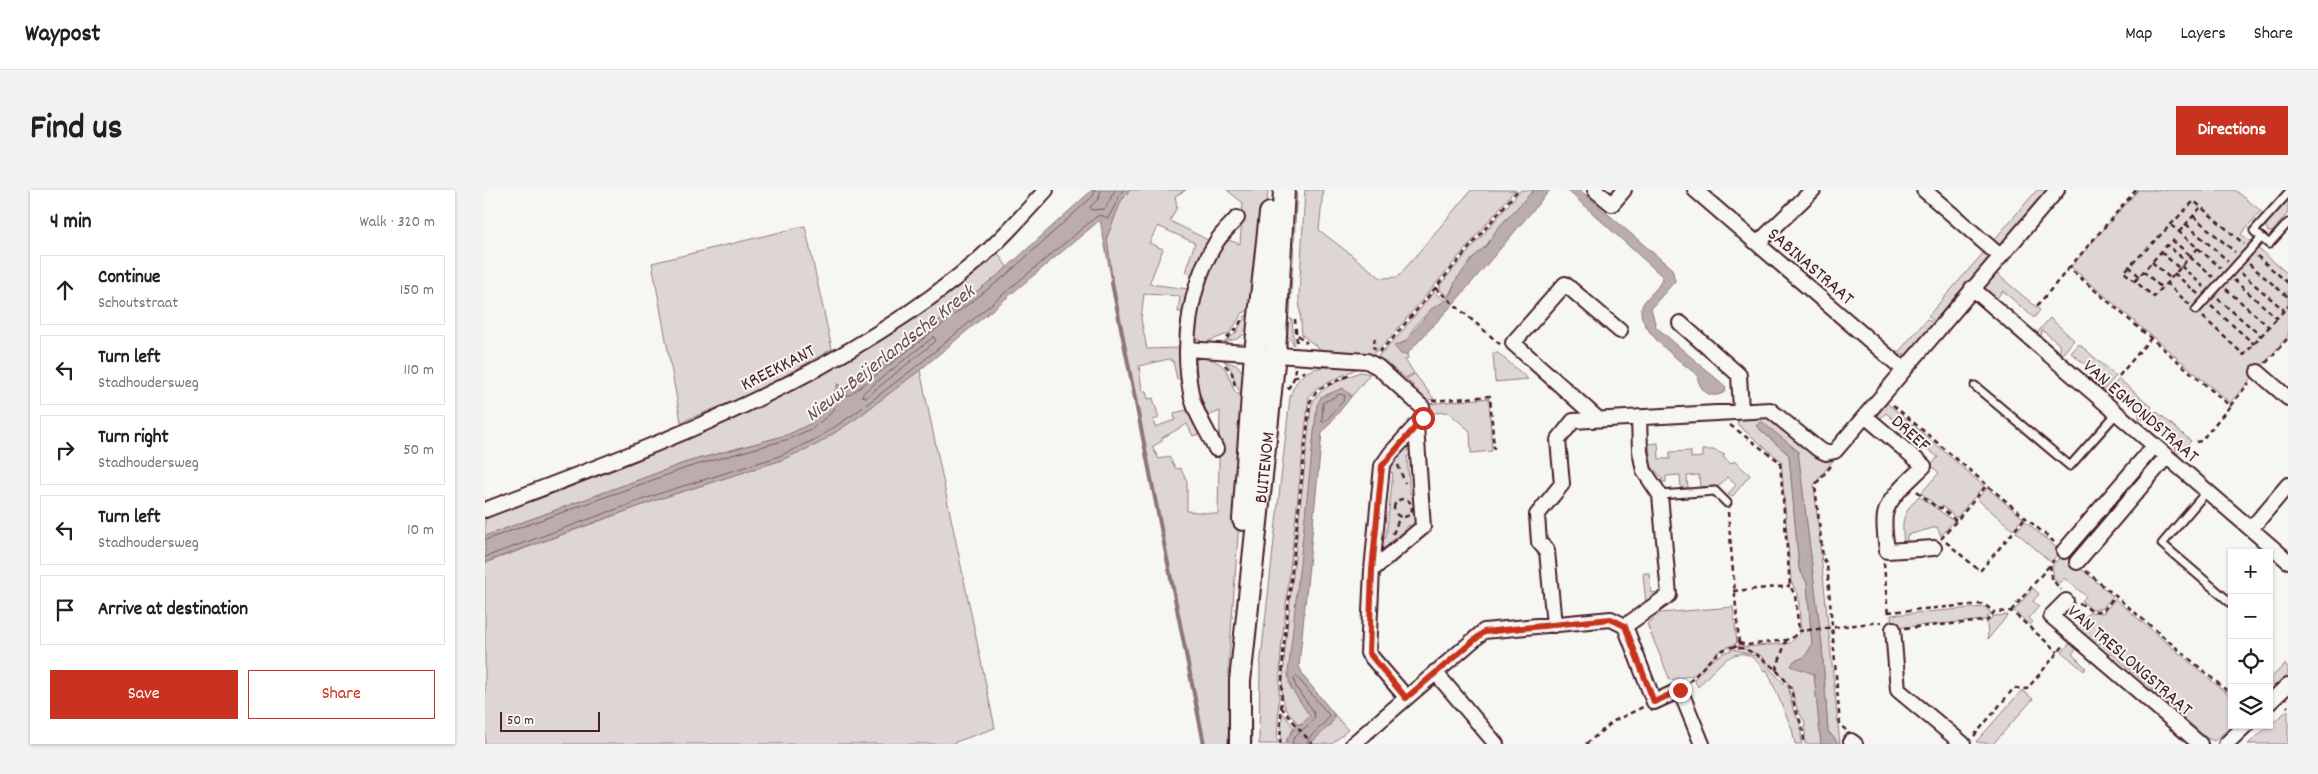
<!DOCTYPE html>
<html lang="en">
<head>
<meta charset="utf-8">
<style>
	:root { --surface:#fff; --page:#f2f2f2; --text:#202124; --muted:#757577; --line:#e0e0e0; --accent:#c8321e }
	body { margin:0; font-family:Dekko,sans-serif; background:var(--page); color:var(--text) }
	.controls { position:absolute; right:15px; bottom:15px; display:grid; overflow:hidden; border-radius:0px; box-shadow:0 1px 4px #0004 }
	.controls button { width:45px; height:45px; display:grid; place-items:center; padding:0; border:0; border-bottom:1px solid var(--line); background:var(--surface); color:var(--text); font:25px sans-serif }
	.scale { position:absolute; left:15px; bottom:12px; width:100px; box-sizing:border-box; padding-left:5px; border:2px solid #4a1f2b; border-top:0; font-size:14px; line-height:18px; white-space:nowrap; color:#4a1f2b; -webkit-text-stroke:4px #f6f6f2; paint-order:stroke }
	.stop { position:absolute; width:15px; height:15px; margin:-11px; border:4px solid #c8321e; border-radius:50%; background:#fff }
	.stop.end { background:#c8321e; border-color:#fff; box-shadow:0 1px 5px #0008 }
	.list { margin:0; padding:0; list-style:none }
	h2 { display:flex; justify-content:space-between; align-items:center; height:65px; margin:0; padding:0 20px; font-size:21px }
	h2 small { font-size:16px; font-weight:400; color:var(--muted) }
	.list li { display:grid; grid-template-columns:32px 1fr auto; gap:15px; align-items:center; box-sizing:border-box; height:70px; margin:0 10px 10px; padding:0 10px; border:1px solid var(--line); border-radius:0px }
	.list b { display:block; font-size:19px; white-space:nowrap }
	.list p { margin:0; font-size:16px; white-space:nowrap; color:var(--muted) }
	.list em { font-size:16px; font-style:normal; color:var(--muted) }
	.actions { display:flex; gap:10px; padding:15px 20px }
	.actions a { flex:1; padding:11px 0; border:1px solid var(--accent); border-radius:0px; text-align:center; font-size:18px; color:var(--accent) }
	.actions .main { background:var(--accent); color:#fff }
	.icon { flex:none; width:28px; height:28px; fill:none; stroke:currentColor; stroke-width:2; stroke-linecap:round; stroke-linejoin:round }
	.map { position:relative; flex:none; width:1803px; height:554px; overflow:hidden; border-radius:0px }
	header { display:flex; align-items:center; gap:30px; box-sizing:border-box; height:70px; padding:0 25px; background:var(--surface); border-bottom:1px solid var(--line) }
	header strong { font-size:24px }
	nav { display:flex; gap:28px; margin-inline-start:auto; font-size:18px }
	.intro { display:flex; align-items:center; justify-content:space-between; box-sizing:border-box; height:120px; padding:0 30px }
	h1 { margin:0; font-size:35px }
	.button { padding:12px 22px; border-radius:0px; background:var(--accent); color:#fff; font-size:18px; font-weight:700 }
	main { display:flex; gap:30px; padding:0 30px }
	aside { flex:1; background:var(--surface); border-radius:0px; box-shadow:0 1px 4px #0004 }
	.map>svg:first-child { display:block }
</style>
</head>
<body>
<header>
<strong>Waypost</strong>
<nav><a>Map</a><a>Layers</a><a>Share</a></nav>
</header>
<div class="intro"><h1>Find us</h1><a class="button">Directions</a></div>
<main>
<aside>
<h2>4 min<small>Walk · 320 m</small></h2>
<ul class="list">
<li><svg class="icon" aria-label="ahead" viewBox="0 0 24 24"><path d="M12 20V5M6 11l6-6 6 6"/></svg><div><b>Continue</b><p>Schoutstraat</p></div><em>150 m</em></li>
<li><svg class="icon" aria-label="left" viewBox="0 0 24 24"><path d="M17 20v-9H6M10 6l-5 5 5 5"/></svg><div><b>Turn left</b><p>Stadhoudersweg</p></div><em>110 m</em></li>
<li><svg class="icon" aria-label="right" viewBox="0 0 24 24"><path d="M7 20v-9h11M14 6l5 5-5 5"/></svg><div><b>Turn right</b><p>Stadhoudersweg</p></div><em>50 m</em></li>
<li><svg class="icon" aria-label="left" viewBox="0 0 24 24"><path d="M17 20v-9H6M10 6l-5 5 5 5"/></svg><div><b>Turn left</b><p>Stadhoudersweg</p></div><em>10 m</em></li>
<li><svg class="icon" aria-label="arrive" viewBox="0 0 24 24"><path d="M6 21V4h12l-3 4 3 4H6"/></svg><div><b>Arrive at destination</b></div></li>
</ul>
<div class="actions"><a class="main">Save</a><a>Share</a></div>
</aside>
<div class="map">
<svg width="1803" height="554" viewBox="0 0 1803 554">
	<rect width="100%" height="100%" fill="#f6f6f2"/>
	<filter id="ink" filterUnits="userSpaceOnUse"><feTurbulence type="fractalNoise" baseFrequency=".02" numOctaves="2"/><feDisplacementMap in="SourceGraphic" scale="10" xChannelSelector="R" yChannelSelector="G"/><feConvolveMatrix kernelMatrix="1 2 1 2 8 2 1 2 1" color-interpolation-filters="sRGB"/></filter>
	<g filter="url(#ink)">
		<path fill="#ddd6d5" stroke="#947a80" d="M645,0H701L690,6L692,17L685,31L725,51L710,85L700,82L710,53L673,36L664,53L678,59L664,94L704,99L698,122H693L695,106L659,104L656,129L662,159L696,158V189H692L688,171L684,169L654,176L657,201H661L663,209L668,208L674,228L668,230L670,237L690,230L689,223L706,219L717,243L708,246L702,234L677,248V251L667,257L674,269L684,266L691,279L695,278L702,291V321L733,324L735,221L723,226L713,199L711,170L718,167C744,174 741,181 750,202L763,209L744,469L743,554H719L628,97L622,47L636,11Z
			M742,0H783L770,119L757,123L745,143L719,153L712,149L709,144C709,110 724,78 740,49L755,54L758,13Z
			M804,0H812L805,122L797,121Z
			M820,0H838L834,40L896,88L913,87L986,0H1030L904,149L885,167L840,163L817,145L814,107Z
			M1036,0H1049L1012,39L1002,55L988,68L971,90L963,107L955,100V95Z
			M1552,0H1562L1514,56L1508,51Z
			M1653,0H1750L1776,21L1756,44L1803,84V146L1745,213L1586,77Z
			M1803,7V23L1787,42H1783L1780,34Z
			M320,36L347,159L271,202L196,232L167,73Z
			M511,60L522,77L517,82L362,201H357L353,194L343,219L325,234L302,245L202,272L0,346V323L261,221Z
			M1500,61L1506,65L1449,131L1443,126Z
			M1512,84L1555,120L1549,128L1518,101L1510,110L1498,100Z
			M949,102L960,111C946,120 928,132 924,149L913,155L922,164L923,168L920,170L929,183L920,188L905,176H899L890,169L914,145Z
			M766,123L763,142L752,149L739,152L751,143L760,126Z
			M796,126H802L807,130L809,155L798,139Z
			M1565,128L1589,150L1575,167L1574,154L1557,140L1556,147L1551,144Z
			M1442,129L1448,133L1422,165H1411Z
			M1594,154L1631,186L1617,202L1618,189L1586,163Z
			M1008,163H1013L1043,189L1010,192Z
			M738,170L753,176L760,185L757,203C747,196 751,179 738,170Z
			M842,177L873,178L832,198L824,206L796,461L792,554H774L775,477L805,207C811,188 821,178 842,177Z
			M435,180L510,538L465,554H0V373L177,308L294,271L333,253L372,228Z
			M875,182L885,184L866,207L865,203L832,215L804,494L825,526L822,530L814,535L800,518L797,503L800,458L826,217C831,197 858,189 875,182Z
			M930,184L949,209L939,211L927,200L928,195L921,189Z
			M1634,189L1667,217L1654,233V221L1626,198Z
			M1004,208L1007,261L986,263L985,241L963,222L950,223L946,226V219L942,214Z
			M793,210L796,215L766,493L767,554H760L759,531Z
			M1402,213L1428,235L1418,246L1413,242L1417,237L1401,223L1393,231L1392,225Z
			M1671,221L1706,251L1691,266L1690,253L1663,230Z
			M1272,224L1284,227L1331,266L1342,268L1353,264L1329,295L1355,554L1343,541L1337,456L1313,262L1271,236L1304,265L1314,378L1322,393L1327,455L1320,467L1309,471L1329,484L1336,554H1320V532L1312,519L1306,496L1275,465L1252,457L1255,454L1260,457L1305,453L1316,443L1313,404L1306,392L1296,271L1253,235L1252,225Z
			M1431,237L1499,296L1471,328L1458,316L1453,317L1436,303L1454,283L1446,275L1453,267L1440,257L1433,265L1419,253Z
			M1173,253L1174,269H1185V262L1206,261V268L1217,267V260H1228L1240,265L1238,267L1246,274L1249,271L1265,285L1247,307L1243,304L1251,295L1242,287L1234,296L1215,297L1214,285L1202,286L1203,298H1196L1195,285L1181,286V292H1177V288L1166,276L1164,254Z
			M924,255L927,265L922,266L925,304H930L932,333L928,339L924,335L905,353L908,356L898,363L895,361L897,348H901L908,283L903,282V278L920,256Z
			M1502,298L1538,328L1528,340L1492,309Z
			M1434,306L1469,331L1456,346L1452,337L1422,345V352L1419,353C1416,328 1418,324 1434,306Z
			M1540,331L1575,361L1566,372L1531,342Z
			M1578,363L1628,406L1618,418L1606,419L1597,411L1601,406L1579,388L1574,393L1569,389L1567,376Z
			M1158,383H1164L1166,403L1175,402L1161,415Z
			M1548,398L1554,404L1548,411L1554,416L1544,428L1548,432L1545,435L1529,421Z
			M1630,409L1747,508L1748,535L1729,551L1720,547L1616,454H1610L1591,437L1605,422L1618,423Z
			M1248,417L1252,453L1236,460L1209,485L1185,490L1162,434L1175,423Z
			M1500,417L1506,423L1500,430L1407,438L1406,425Z
			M1523,425L1503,449L1502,433L1508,426Z
			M1587,451L1593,457L1587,464L1601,478L1599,481L1577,462Z
			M1249,459L1274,467L1304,499L1307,516L1315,534L1317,554H1310L1307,539L1282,480L1279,481C1256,443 1232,477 1213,497L1209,489C1220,476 1231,464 1249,459Z
			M1800,474L1803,477V484L1790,497L1784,490Z
			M1537,500L1548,509L1508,554L1491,552Z
			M1803,520V554H1763Z
			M799,524L809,538L802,549V554H796L797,525Z
			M849,524L863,540L847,554H829L827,552L849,530Z"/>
		<path fill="#bbadae" stroke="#8e747a" d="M607,0H645L636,11L622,47L628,97L615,30L435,180L372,228L333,254L294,271L177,308L0,372V346L202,272L302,245L325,234L343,219L353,193L357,201H362L517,82Z
			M1049,0H1065L970,112L921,165L916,164L909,156L920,152L946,119L960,111L966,103L971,90L988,68L1002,55L1012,39Z
			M1082,0H1095L1187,79L1190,91L1166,118L1171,137L1240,196L1241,201C1226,212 1214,200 1212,185C1197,172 1145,136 1158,114C1163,105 1177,97 1177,86Z
			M858,198L866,207L837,243L814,476L819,487L849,524L845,535L825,554H802V549L812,534H817L825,526L806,498L803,484L832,215L836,207Z
			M1276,231L1313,261L1337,456L1343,541L1353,554H1336L1329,484L1306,476L1309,471L1320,467L1327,455L1322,393L1314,378L1304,265L1271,236Z"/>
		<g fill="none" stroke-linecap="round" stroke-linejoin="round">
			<path stroke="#77585f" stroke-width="1" d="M616,0L614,8L605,17L607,20L620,19L630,0
				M449,147L451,151L381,207L377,206L378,203Z
				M856,204L860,206L859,210L840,232H837L838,213Z
				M0,350L204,277L304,249L328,238L346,223L355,206L365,205L520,86L608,6L610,0
				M0,367L176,303L292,267L331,249L369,224L432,176L611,27L615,25L623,28L638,0
				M807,554C809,540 825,539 830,526C826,512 809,503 809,488L811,486L844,525C841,537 824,542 822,554"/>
			<path stroke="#8e747a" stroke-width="4" d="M627,93L719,554"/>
			<defs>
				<path id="lane" d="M1803,3L1769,41L1784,54L1803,33
					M1711,120L1776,48
					M1490,196L1585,276L1632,223
					M1722,301L1677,354L1747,414
					M1175,305L1230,301L1242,313"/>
				<path id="street" d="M1110,0L1127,14L1139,0
					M1210,0L1419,180
					M1439,0L1515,66
					M1273,53L1328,0
					M1487,98L1803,371
					M1195,133L1254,185L1256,220
					M702,159L882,171L893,177L937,217L939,225L937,229L906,263L897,276L887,380L883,463L921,507
					M1773,182L1803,208
					M1380,226L1572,0
					M1113,229L1028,153L1080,94L1135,141
					M731,259C723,242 709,222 706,203C696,154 705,93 732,51C737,43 746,35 752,28
					M0,320C171,255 351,191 493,70C517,49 539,24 561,0
					M1766,339L1803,295
					M1579,361L1669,256
					M1592,372L1682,266
					M887,380L938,337L931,236
					M1581,411L1566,426L1715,554
					M1069,435L1062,361L1054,352L1052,325L1077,294L1073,250L1088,231L1285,220L1333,259L1341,263L1350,261L1380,226L1439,276C1426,289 1403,307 1400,325C1398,337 1401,349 1402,361L1449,358
					M1140,436L1184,405L1175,305L1159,281L1155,261L1154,227
					M1408,439L1413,500L1478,554
					M950,482L1011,554
					M1784,513L1803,495
					M1366,551L1370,554
					M868,554L999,441L1126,429L1140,436L1169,512L1195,500L1217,554
					M1741,554L1761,535"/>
				<g id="secondary">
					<path d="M758,330L770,163L785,23"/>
					<path id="s1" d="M755,554V491L790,164L799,0"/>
				</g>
			</defs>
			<use href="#lane" stroke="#4a1f2b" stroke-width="11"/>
			<use href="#street" stroke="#4a1f2b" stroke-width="18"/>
			<use href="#secondary" stroke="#4a1f2b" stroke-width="24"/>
			<path stroke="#4a1f2b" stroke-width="2.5" stroke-dasharray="5 4" stroke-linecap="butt" d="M1651,0L1584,78L1745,216L1764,193
				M1708,26L1750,62
				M1701,34L1743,71
				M1686,35L1736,78
				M1694,42L1716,17
				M1687,50L1706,66
				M1713,58L1669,107L1639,82L1709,11L1759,54
				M1676,62L1694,78
				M1772,66L1803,93
				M1705,67L1728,87
				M1667,72L1685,88
				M1764,74L1803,107
				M1644,76L1654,86
				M1696,76L1719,97
				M1658,81L1677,98
				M1689,83L1713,104
				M1756,83L1799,120
				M1749,90L1792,128L1803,116
				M1650,91L1682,55L1701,71
				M1681,93L1705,115
				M950,98L1016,155
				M1741,99L1784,137
				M1733,109L1776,146
				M1552,116L1584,78
				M1726,116L1769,154
				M1718,127L1759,165L1792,128
				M810,129L812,153
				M813,145L822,153
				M742,148L752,138L757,129
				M890,148L888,157L891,159
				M894,162L908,148L1033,0
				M1781,173L1803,148
				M740,175L747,183L750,196
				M1634,186L1666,148
				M809,188L820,181
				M803,199L809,188L810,178
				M947,211L1005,206L1009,259
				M1408,215L1569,352
				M1245,235L1295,272L1305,396L1310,405L1314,441
				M1711,252L1716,251L1745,216
				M913,275L920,293
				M1346,276L1330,295L1338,368L1342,374L1355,535L1361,540
				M1432,301L1452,318H1457L1471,331
				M909 318a9 9 0 1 1 18 0a9 9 0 1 1-18 0Z
				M1243,322L1254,453L1249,457
				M908,344L915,326
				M1456,349L1502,295
				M1461,352L1495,381L1540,328
				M1399,373L1403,427
				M1565,375L1567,389L1576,400
				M1601,381L1747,505
				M1248,401L1305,396
				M1594,414L1599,415L1606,421H1618L1630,406
				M1526,421L1569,370
				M1403,422L1499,414L1509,422
				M1420,438L1502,431L1509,422L1526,421L1573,462
				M1254,453L1262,455L1301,450L1306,449L1314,441L1397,432
				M1291,480L1301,451
				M1204,492C1217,481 1229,459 1248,457C1267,456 1298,483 1306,499C1308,505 1308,512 1310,518C1315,531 1319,539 1319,554
				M1802,516L1803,517
				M796,517L827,554
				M1489,546L1529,498L1542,499L1580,454
				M795,554L798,464L825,212L832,200L867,184
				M1101,554L1129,531L1158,517"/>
			<use href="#lane" stroke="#f6f6f2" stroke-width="7"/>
			<use href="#street" stroke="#f6f6f2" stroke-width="14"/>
			<use href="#secondary" stroke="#f6f6f2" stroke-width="20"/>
		</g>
	</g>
	<g fill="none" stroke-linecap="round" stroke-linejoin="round" filter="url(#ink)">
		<path stroke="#c8321e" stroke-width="6" d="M938,228L897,276L887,380L884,463L921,508L999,442L1126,429L1140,436L1169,512L1195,500"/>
	</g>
	<g text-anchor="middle" stroke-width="4" stroke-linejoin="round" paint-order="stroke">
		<g font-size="19" fill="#4a1f2b" stroke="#f6f6f2">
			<text transform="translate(1327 75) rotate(41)" y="7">SABINASTRAAT</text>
			<text transform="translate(292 176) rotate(-27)" y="7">KREEKKANT</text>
			<text transform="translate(1657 220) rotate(41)" y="7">VAN EGMONDSTRAAT</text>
			<text transform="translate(1427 242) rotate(42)" y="7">DREEF</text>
			<text dy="7" stroke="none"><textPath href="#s1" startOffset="278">BUITENOM</textPath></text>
			<text transform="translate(1646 469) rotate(41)" y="7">VAN TRESLONGSTRAAT</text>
		</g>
		<g font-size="20" font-style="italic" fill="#6c4a52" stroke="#f6f6f2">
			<text transform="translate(404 162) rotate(-38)" y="7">Nieuw-Beijerlandsche Kreek</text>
		</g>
	</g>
</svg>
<div class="controls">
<button>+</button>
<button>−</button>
<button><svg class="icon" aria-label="locate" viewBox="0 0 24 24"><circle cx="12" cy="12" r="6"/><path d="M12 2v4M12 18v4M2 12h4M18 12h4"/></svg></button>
<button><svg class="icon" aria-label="layers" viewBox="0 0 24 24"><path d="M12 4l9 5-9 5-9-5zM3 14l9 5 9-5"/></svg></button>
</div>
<div class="scale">50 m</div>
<div class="stop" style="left:938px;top:228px"></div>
<div class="stop end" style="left:1195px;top:500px"></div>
</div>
</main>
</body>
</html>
